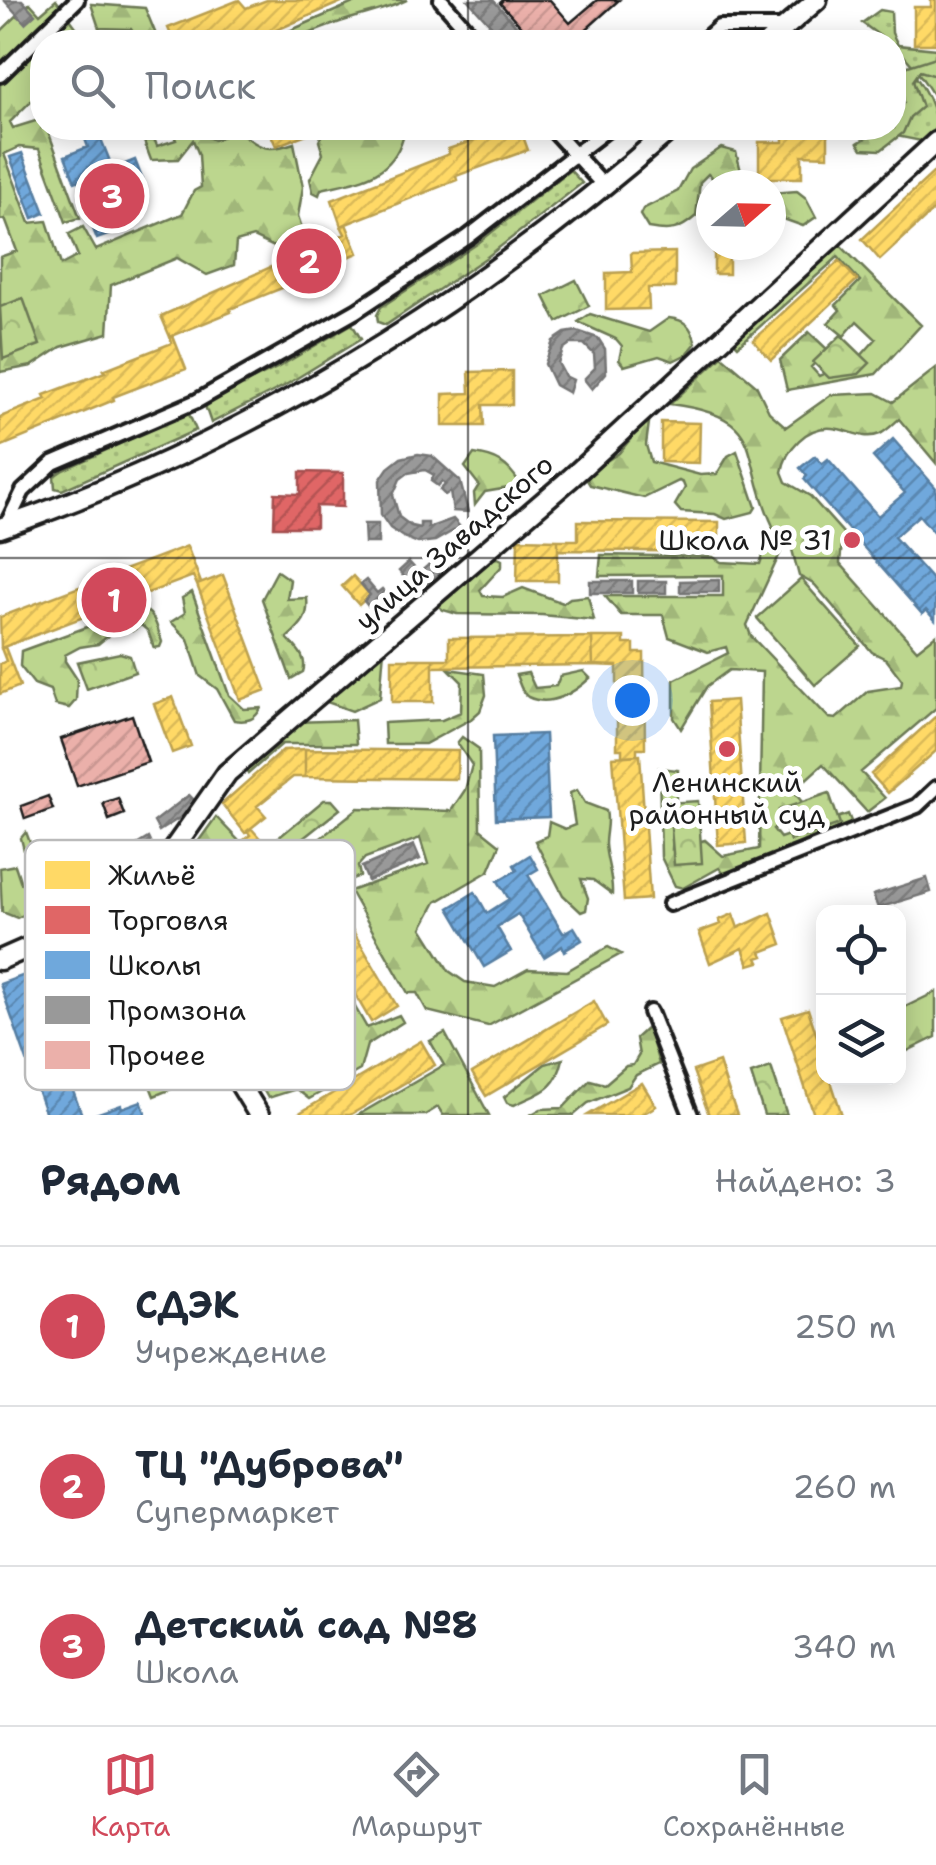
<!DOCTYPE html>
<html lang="ru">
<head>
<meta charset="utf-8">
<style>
	:root { --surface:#fff; --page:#f6f6f7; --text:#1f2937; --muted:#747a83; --line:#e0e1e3; --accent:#d1495b }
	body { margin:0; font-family:"Shantell Sans",sans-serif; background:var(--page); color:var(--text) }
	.controls { position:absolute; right:30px; bottom:30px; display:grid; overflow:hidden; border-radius:20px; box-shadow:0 5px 25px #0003 }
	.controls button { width:90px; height:90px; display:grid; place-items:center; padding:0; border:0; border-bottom:2px solid var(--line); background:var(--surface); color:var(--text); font:50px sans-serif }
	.compass { position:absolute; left:696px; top:170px; width:90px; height:90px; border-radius:50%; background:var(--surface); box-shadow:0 5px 25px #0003; rotate:70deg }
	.you { position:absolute; left:632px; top:700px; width:35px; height:35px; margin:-25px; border:8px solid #fff; border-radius:50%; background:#1a73e8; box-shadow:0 0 0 15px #1a73e833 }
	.badge { display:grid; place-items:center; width:65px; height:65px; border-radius:50%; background:var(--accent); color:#fff; font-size:32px; font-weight:700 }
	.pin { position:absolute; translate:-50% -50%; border:5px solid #fff; box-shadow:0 2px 10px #0006 }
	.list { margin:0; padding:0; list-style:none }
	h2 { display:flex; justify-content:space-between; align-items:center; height:130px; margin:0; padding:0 40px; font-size:42px }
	h2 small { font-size:32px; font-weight:400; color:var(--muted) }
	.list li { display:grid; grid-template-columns:65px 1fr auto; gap:30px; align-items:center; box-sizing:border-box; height:160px; padding:0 40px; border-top:2px solid var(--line) }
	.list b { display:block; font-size:38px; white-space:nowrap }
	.list p { margin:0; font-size:32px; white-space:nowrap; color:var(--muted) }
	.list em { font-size:32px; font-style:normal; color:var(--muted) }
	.icon { flex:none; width:55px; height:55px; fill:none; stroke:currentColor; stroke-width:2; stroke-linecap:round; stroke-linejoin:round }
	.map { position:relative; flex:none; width:936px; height:1115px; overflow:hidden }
	.search { position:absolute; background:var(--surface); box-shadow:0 5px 25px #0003; left:30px; right:30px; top:30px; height:110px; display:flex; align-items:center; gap:25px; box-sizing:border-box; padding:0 35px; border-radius:40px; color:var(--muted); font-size:38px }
	.sheet { height:610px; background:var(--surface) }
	nav { display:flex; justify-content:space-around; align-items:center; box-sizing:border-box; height:140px; border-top:2px solid var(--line); background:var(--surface); font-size:28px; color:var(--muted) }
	nav a { display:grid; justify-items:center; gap:5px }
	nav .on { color:var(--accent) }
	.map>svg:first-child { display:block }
</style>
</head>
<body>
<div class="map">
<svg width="936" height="1115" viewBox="0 0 936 1115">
	<defs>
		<pattern id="grass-dots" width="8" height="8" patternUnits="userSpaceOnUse" patternTransform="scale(2.5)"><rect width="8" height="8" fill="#bcd68e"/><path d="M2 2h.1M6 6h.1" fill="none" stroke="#a1b77a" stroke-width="1.8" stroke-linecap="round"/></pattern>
		<pattern id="forest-firs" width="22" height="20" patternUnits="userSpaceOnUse" patternTransform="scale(2.5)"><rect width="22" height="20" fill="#bcd68e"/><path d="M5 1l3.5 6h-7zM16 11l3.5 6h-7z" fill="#a1b77a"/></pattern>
		<pattern id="park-crowns" width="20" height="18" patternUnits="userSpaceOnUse" patternTransform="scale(2.5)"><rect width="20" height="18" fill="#bcd68e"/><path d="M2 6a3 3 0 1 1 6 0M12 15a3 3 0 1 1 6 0" fill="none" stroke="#a1b77a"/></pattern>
		<pattern id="homes-hatch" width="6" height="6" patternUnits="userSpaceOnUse" patternTransform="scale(2.5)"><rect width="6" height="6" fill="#ffd966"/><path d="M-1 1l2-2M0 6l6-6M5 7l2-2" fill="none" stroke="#daba58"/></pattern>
		<pattern id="shops-hatch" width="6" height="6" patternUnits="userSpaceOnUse" patternTransform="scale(2.5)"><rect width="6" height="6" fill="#e06666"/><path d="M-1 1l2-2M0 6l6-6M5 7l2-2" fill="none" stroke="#b55353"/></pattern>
		<pattern id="schools-hatch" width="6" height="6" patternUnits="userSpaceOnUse" patternTransform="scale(2.5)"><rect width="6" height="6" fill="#6fa8dc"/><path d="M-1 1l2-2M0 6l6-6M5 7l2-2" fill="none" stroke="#5a88b2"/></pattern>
		<pattern id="industry-hatch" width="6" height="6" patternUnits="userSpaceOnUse" patternTransform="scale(2.5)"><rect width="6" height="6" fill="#999"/><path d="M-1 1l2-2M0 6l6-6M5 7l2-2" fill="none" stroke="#7c7c7c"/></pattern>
		<pattern id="building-hatch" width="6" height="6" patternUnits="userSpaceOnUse" patternTransform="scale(2.5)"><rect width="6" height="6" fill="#ebb0aa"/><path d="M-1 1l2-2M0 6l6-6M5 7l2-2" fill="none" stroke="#c99792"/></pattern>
	</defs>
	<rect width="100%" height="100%" fill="#fff"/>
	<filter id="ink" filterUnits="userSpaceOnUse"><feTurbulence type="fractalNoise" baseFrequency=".01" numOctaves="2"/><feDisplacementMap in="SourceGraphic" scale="20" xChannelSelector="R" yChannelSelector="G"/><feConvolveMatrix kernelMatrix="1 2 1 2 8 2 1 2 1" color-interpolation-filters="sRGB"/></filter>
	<g filter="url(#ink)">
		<path fill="url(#grass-dots)" stroke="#6c7955" stroke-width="2.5" d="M880,10L891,12L892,33L898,45L936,49V100C910,57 901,51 862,23Z
			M894,54C914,69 936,102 936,128L921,141L871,131L869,128H894Z
			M570,170L582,183L487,257L386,325L378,322L377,315L381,307L477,244Z
			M352,324L361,339L284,386L211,423L204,403L277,368Z
			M188,412L196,430L62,490L55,488L54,476L63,470Z"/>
		<path fill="url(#forest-firs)" stroke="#6c7955" stroke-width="2.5" fill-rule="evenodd" d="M56,0L82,35L74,42H42V90L10,122L13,128L42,119V128H47L80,218L66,222L39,149L19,147L4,154L30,223L47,221L61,265L78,256L69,234L83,227L96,250L182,214L194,191L201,187L199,155L193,140L178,159L151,160L139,128H150L157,146L176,140L171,128H205L204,135L214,140L237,130C261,148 265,153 294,143L303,187L298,216L304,234L274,247L253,237L236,242L234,265L207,275L177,258L111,285L108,333L61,347L32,366L0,372V257L17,251L5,219L0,220V32L30,3L40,14Z
			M360,0H407C385,11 363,14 340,22C311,32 295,43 264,42Z
			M91,4L145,8L159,42H139L131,29L99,28Z
			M936,57V76L920,71L913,81L922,107L910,117L903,133L881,150L862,149L858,143L882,128H894V119L904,102L900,79L905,67Z
			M325,128H420L403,137C391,178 358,180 321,189L319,195L313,192L310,179L323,154L319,141Z
			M721,148L736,152L741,171L740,185H720L708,174L700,182L696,216C679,231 670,232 648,228L640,215L643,209L678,191L690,169Z
			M797,191L806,198L816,217L803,226L778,217L771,219V193Z
			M834,239L921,325L876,374L787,390L780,360L809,332L828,350L811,367L819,376L859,358L876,339L857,321L844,336L828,323L840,310L836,305L860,281L838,257L738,346L729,337Z
			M590,314L649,332L669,318C686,320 691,326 696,343L687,354L673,361L659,356L624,366L619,360L622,346L616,339L578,322Z
			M722,356L756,385L769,412L786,427L831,395L876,393L893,402L936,368V463L899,419C893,424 887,431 880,434C862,441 849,429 832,428C806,426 786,449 782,472L786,482L810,496L843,533L840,563L917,650L936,635V708L861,772L885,798L867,812L823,764L793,791L803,803L773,829L780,838L848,814L853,826L727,877L719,868L683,888L675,886L661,857L659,768L678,770L672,849L705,840L723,856L759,849L762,672L729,670L707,686L681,729L674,718V680L728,653L726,647L708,652L669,637L663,615H621L605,596H723V575L599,576L601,555L713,557L721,562L760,564L773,526C738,453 771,417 670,404ZM790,542L799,576L815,585L872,652L886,659L902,680L901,686L868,691L836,719L829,718L751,636L747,625L784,545Z
			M650,415L646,445L651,462L700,475L717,474L728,456L737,451L756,507L753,512L726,519L715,514L681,512L675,505L685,488L683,483L679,481L644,498L590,485L587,480L592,470L619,453Z
			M474,454C496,457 507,463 519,482L514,487L485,492L475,505L474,493L479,485L465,467Z
			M498,558L502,560V566L480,590L483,596L503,597L523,588L563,603L570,598L588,596L594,620L542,615L457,614L443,610L434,602L483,559Z
			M277,571L290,580L287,599L307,598C309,618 302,624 287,638C296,648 308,657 303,672L291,679L262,599Z
			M192,592L229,695L244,709L261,708C255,720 247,722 234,720L217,689L200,676L188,639L171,622L185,613L182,598Z
			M139,608C155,611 157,628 162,642L160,647L154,648L148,631L141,625L132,631L121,625L98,644L80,647L65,655V661L77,679L76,700L69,708L55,705L50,690L34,684L20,666L21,651Z
			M384,649L380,698L352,711L327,702Z
			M449,669L484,674L486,695L480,711L471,719L425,744H385L384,723L442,720L461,712L462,682Z
			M583,671L590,678C575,692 551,708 528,697C521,693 519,681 516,675L528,673L535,688L556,686L560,676Z
			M354,720L356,744H282L248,774L243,765L295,722Z
			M462,737L479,749L480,829L500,845L489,871L436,902L422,928L449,971L465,982L495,987L528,969L567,971L608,947L621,954L488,1026L427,1011L417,993H408L350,891L428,864L420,838L365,858L358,866L360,876L349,880L330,866L317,841L358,808L451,811L465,790L472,765L457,743Z
			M577,790L585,803L606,811C609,822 605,832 605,844C606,861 613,876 612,894L593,880L581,879L588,898L586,910L581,912L563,895L535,841L547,836L549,822L565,829L575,825L570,793Z
			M216,817L238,840L162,904L188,935L176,945L149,910Z
			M26,832L51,898L59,909L32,932L37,908L17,918L2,912L0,868L15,865L21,883L29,886L32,883L21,838Z
			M282,869L291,873L298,886L287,896L285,909L306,921L367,1028L399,1015L403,1022L367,1045L360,1070L309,1099L296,1089L268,1098L234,1038L242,1036L273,1080L301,1063L305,1041L284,1003L289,985L278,977L261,972L274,956L260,945L246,946L206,968L231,1020L224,1027L196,976L191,958L236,908Z
			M936,992V1037L899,1055V1010Z
			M648,1027L659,1064L636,1075L628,1087L588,1103L574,1115H530L541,1109L563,1108L590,1080L605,1084L626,1066L633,1065L639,1055L636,1038Z
			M445,1033L489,1115H443L438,1107L425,1115H358L444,1065L430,1041Z
			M563,1059C556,1091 541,1092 514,1105L507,1103L504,1097L545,1064Z"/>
		<path fill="url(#park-crowns)" stroke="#6c7955" stroke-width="2.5" d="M576,280L589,306L557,322L544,296Z
			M23,298L40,345L3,359L0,307Z
			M841,335L870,363L859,374L829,378L813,362Z
			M120,653L130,656L135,672L87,689L77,662Z
			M829,793L840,824L790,841L779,810Z
			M324,800H332L340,809L287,851L277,839Z
			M698,801L702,863L674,865L669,803Z
			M771,1067L787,1115H764L751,1074Z"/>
		<path fill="#bcd68e" stroke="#6c7955" stroke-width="2.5" d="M801,579L860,646L815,685L757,618Z
			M164,1007L193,1080L154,1096L125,1022Z"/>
		<path fill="url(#homes-hatch)" stroke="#bba050" stroke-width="2.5" d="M239,0L246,8L267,0H346L258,38L257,42H174L168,28Z
			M931,0H936V44H914V7H931Z
			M268,128H322L276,146Z
			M510,128H520L528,150L456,176L457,180L341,226L332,200L449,154L448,149Z
			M783,128H828V156L802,155V178H759V142H783Z
			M936,170V208L880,260L862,239Z
			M346,224L358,253L286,283L287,286L230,309L231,312L170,337L161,316L345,234L341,226Z
			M729,249V274H714V250Z
			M675,252V288H648L649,309L606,310V273L632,272L631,253Z
			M839,261L857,280L771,360L753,340Z
			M173,336L186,369L113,397L114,400L0,447V417L46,399L44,395L105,372L103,370L172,343L170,337Z
			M512,371V405H483L484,426H443V394L470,393L469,372Z
			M661,422L700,423L699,463L661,462Z
			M578,521L719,522V552L558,550V540H578Z
			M518,539L558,540V581H517Z
			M187,546L201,583L197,585L193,576L1,648L0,617Z
			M223,575L266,690L240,700L197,585Z
			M353,576L370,595L359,605L342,586Z
			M592,637H624V644H634V653H644L645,748H637V755L622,756V749H617V666L593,665Z
			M592,637L593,665L433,667V659H449V638Z
			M5,647L20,686L0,694V664L6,661L1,648Z
			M392,659H433V702H392Z
			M173,697L191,746L172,753L154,704Z
			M736,700L746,843L718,845L709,702Z
			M936,716V751L888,793L871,774Z
			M305,749L458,751L457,779L305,777Z
			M305,749V777H293L257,806L266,816L245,833L222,804L283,750Z
			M640,755L650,899L624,901L613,757Z
			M251,828L272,852L183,926L165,905L250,835L247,831Z
			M329,890L397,1006L371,1022L303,905Z
			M771,913L782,944L761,952L763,956L757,958L759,962L749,965L743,948L710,963L699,932L721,924L719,920L733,914L738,928Z
			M594,1001L607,1025L486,1096L472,1073Z
			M808,1009L824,1058V1078H830L842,1115H814L782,1017Z
			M421,1041L435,1065L350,1115H296Z
			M719,1062L725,1081L737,1115H709L693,1071Z
			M642,1083L656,1106L641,1115H588Z"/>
		<path fill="url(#shops-hatch)" stroke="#a55050" stroke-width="2.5" d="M300,472L343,473V507L316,506V527H274L275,493L300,494Z"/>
		<path fill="url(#schools-hatch)" stroke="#567ea2" stroke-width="2.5" d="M81,128H125L126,130L101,139L113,169L135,160L145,186L121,196L133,226L97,239L86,211L109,202L98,173L75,182L65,156L88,147Z
			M22,153L45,213L33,218L10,157Z
			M893,439L936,488V535L919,515L894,537L936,584L935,620L926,610L922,614L804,479L807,476L800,468L815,456L822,464L828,459L878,516L905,493L873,457Z
			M545,734L549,817L496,819L493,736Z
			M530,855L538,869L528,875L563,933L574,927L582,940L564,951L562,946L544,957L518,914L497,927L511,951L484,967L449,908L475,892L487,913L509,899L498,881L517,870L514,865Z
			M91,951L110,1003L48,1025L82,1115H46L0,984Z
			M141,1101L146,1115H93L121,1105L122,1108Z"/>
		<path fill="url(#industry-hatch)" stroke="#747474" stroke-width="2.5" d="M4,0H22L35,14L25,23Z
			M468,0H493L531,42H506Z
			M577,331L598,338L605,349L606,373L592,389L584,379L595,368L594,354L584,344H570L563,349L558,363L565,376L573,380L569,393L555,385L545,364L553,341L565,333Z
			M418,454L432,456L460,481L468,512L453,511L450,492L445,495L440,490L445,485L442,481L438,486L431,481L434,475L425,470L408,473L400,479L393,495L399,517L411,526L420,528V523H428V528L453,519L460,527L435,541L418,543L403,537L390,528L381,515L380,480L388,468L401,458Z
			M364,524H378V543H365Z
			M439,556L448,567L418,593L399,571L409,562L419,573Z
			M366,580L377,593L382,589L397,606L390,612L382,603L372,611L364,601L370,595L361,584Z
			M719,580V592H680V581Z
			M590,581H632V593H590Z
			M638,581H666V593H638Z
			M189,795L195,801L184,815L159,831L154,822Z
			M148,838L154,851L133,863L125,852Z
			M414,845L420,859L368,881L362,867Z
			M927,878L931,892L878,908L873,895Z"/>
		<path fill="url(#building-hatch)" stroke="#1c1c1c" stroke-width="2.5" d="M503,0H550L570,23L597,0H619L581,34L589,42H535L500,3Z
			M132,715L148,762L77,786L61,739Z
			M48,796L53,809L25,819L21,806Z
			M118,798L124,814L109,820L103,803Z"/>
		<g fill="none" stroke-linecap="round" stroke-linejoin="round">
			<defs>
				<path id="street" d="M441,0L478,42
					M702,42L719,27H785
					M0,75L77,0
					M551,128L604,186
					M6,526L23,491L53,463L197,401L356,311L468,237L609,128
					M670,904L917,806L936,788
					M650,1012L691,1115"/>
				<path id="secondary" d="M768,42L817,0
					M0,528C250,442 474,302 672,128
					M129,903L259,1115
					M0,960L129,903L168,857L227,773L572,477L936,142"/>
			</defs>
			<use href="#street" stroke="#1c1c1c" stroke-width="20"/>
			<use href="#secondary" stroke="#1c1c1c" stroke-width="25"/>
			<use href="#street" stroke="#fff" stroke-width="12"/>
			<use href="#secondary" stroke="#fff" stroke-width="18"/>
		</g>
	</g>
	<path fill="none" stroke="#1c1c1c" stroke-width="2.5" stroke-opacity="0.55" d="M468,0V42M468,128V1115M0,558H936"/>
	<g fill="#d1495b" stroke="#fff" stroke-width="4">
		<circle cx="852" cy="540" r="10"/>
		<circle cx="727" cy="749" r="10"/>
	</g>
	<g text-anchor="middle" stroke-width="10" stroke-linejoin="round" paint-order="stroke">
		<g font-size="28" fill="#1c1c1c" stroke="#fff" text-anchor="end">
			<text x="832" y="550">Школа № 31</text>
			<text x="727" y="792" text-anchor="middle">Ленинский<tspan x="727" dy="32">районный суд</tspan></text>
		</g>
		<g font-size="28" fill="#1c1c1c" stroke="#fff">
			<text transform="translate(454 542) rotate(-41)" y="10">улица Завадского</text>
		</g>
	</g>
	<rect x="25" y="840" width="330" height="250" rx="15" fill="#fff" stroke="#bbb" stroke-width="2.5"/>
	<rect x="45" y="861" width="45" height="28" fill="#ffd966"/>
	<rect x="45" y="906" width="45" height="28" fill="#e06666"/>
	<rect x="45" y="951" width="45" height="28" fill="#6fa8dc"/>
	<rect x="45" y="996" width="45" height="28" fill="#999"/>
	<rect x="45" y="1041" width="45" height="28" fill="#ebb0aa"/>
	<g font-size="28" fill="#1c1c1c">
		<text x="108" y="885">Жильё</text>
		<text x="108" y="930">Торговля</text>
		<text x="108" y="975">Школы</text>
		<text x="108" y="1020">Промзона</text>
		<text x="108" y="1065">Прочее</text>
	</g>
</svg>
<div class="controls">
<button><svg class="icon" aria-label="locate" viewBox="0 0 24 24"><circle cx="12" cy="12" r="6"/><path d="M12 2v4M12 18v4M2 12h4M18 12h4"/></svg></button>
<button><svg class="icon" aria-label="layers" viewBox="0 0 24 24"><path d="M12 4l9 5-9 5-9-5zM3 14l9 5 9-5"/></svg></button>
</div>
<svg class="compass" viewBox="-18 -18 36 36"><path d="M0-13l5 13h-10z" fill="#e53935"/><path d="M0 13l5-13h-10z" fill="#747a83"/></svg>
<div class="you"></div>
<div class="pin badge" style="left:114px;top:600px">1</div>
<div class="pin badge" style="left:309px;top:261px">2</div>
<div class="pin badge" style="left:112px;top:196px">3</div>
<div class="search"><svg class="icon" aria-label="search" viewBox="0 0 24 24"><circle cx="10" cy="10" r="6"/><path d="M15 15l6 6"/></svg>Поиск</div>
</div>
<section class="sheet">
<h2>Рядом<small>Найдено: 3</small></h2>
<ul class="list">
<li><span class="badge">1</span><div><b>СДЭК</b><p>Учреждение</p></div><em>250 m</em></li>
<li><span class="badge">2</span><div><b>ТЦ &quot;Дуброва&quot;</b><p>Супермаркет</p></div><em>260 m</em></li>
<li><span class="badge">3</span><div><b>Детский сад №8</b><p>Школа</p></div><em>340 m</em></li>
</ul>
</section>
<nav>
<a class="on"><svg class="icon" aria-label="map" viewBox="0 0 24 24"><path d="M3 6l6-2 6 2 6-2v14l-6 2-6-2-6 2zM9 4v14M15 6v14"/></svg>Карта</a>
<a><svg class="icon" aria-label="directions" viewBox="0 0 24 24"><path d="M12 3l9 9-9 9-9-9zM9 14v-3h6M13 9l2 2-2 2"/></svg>Маршрут</a>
<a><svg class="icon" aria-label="saved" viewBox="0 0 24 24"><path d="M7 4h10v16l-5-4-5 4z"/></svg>Сохранённые</a>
</nav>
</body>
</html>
